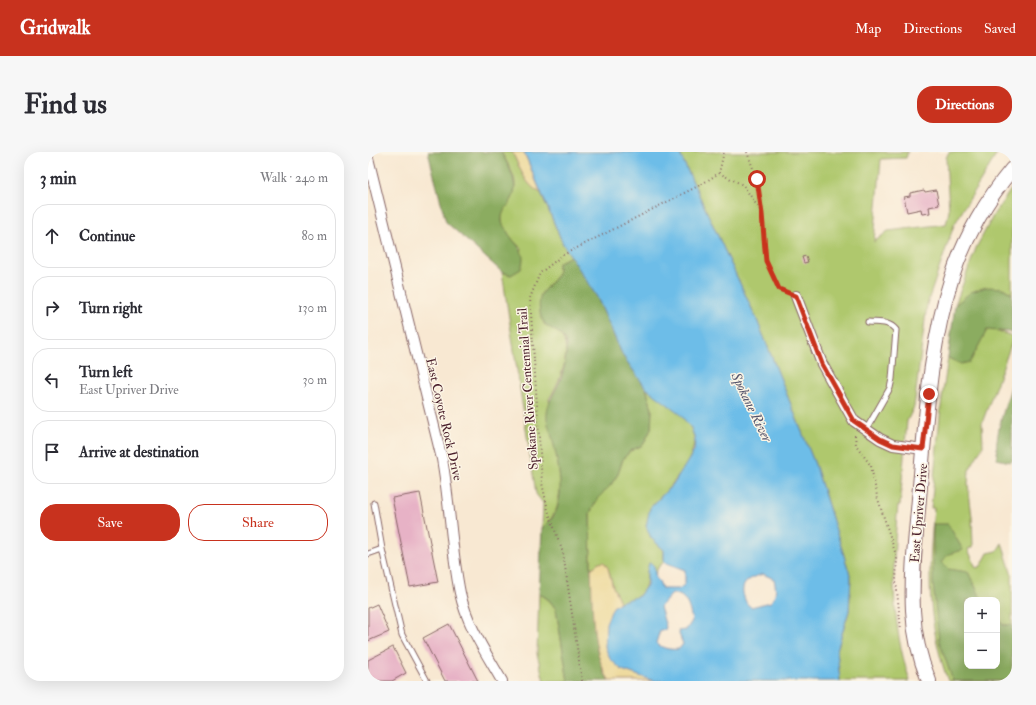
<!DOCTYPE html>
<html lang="en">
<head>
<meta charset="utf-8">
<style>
	:root { --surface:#fff; --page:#f7f7f7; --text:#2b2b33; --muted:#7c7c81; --line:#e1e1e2; --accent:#c8321e }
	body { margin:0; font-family:"IM FELL Double Pica",serif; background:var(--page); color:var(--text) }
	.controls { position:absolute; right:12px; bottom:12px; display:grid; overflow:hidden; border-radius:8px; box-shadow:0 4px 16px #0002 }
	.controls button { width:36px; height:36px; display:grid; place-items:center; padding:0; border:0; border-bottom:1px solid var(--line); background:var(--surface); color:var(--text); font:20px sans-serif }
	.stop { position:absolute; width:12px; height:12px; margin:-9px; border:3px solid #c8321e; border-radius:50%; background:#fff }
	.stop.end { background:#c8321e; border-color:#fff; box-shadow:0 1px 4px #0008 }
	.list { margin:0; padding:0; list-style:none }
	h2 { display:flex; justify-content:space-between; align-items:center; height:52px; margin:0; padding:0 16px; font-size:17px }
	h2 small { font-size:13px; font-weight:400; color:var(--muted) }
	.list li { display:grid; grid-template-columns:26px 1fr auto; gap:12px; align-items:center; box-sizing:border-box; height:64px; margin:0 8px 8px; padding:0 8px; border:1px solid var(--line); border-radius:16px }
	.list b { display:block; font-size:15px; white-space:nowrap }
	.list p { margin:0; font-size:13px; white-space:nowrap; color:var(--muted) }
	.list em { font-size:13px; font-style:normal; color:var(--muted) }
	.actions { display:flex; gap:8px; padding:12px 16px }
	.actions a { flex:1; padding:9px 0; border:1px solid var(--accent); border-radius:16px; text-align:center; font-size:14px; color:var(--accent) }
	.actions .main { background:var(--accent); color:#fff }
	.icon { flex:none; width:22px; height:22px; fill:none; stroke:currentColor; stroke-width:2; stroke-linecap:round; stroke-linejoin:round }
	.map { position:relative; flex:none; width:644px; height:529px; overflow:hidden; border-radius:16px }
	header { display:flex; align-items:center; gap:24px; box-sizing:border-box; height:56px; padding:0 20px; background:var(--accent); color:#fff }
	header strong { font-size:19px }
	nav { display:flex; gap:22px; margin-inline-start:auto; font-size:14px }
	.intro { display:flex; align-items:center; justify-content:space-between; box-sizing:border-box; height:96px; padding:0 24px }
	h1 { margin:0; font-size:28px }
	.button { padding:10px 18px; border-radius:16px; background:var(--accent); color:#fff; font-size:14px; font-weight:700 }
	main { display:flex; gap:24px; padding:0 24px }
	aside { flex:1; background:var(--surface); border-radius:16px; box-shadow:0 4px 16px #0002 }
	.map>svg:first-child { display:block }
</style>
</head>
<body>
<header>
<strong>Gridwalk</strong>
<nav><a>Map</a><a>Directions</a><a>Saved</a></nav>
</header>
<div class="intro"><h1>Find us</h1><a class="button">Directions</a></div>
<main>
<aside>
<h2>3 min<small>Walk · 240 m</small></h2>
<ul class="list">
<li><svg class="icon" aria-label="ahead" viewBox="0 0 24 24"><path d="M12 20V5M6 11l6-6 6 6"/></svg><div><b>Continue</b></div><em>80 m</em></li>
<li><svg class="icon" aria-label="right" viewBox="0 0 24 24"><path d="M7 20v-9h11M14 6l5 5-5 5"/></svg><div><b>Turn right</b></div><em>130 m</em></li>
<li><svg class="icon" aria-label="left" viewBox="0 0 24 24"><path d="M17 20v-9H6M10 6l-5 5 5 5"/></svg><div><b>Turn left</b><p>East Upriver Drive</p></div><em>30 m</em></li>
<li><svg class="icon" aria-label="arrive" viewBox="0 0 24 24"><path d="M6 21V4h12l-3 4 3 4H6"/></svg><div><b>Arrive at destination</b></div></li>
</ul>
<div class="actions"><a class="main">Save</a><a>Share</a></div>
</aside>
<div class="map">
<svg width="644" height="529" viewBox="0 0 644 529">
	<rect width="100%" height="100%" fill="#fcf5e5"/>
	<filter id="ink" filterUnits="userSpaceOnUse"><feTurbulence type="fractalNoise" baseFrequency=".025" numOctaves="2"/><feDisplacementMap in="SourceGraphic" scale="8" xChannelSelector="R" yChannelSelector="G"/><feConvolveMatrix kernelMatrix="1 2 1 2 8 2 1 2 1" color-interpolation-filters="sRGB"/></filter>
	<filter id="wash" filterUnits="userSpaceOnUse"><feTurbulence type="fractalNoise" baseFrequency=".012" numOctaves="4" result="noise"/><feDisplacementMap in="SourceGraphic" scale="16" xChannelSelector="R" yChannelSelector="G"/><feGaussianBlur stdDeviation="0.9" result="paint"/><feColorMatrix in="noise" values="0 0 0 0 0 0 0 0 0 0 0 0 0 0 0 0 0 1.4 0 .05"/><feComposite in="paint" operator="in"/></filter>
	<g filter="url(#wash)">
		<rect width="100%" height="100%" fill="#f8e8d2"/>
		<path fill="#afc86d" stroke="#7c744c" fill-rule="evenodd" d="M133,0H144C152,15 157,34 173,41L195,92L203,104L190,111V122L173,142L176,172C181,175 189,178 192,182C206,199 191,231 181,247L193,333L189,356L180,372L174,376L175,351L168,342L134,120L143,123L154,97C144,88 129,74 135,59C139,48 148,45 147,31C146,21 138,9 133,0Z
			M311,0H540L538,6L513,7L506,90L520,79L578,72L581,59L578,6L581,0H630L586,73L559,152L546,255L539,269L532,353H530C524,415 522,469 542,529H472L469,498L481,459L483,426L448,315L389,168Z
			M644,36V142L635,136L587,153L608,96L626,62Z
			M586,164L644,184V190L614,271L615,294L601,318L600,332L604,365L605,395L600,397L608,416L613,414L620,401L629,399L634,391L644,423V473H635L630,467L644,529H580C558,467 560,420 566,356H563L573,254ZM599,448H629V514H599Z
			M278,236C293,247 314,259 323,276C337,302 299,338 282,356L283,386L296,398V410L291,414L287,422L286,414L279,419C279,440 273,447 252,450L245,435L240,416L231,411L223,417L222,361L230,346L242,334L250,322L255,307L262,299L275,293L283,277L284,257Z
			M171,441L181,448L188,457L200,529H176L169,502Z"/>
		<path fill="#8bac60" stroke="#6a6646" d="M60,0H133C140,13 152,32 144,47C140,55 133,59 134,69C134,72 136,75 138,77C146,94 160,96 153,117L143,123L134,120L78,70Z
			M203,104L229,145L255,204L278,236L284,257L283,277L275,293L262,299L255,307L250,322L242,334L230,346L222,361L223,417L229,498L236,521L242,529H200L188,457L181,448L171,441L174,376C203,357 190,312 184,285C182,278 178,269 179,262C180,249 186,242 191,231C196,221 199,204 198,193C196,180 184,179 177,172C171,165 170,151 173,143C175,138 186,128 190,122V111Z
			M618,135L635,136L644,142V182L642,180L619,178L602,210L593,212L580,206L587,153L603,140Z
			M644,232V309L642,310L629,307C626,282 637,256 644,232Z
			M565,372H580L595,398L581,402L573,410L580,417L600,420L614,448H599V514H629V466L635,473H644V529H585L571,489L565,432Z"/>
		<path fill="#eeda9e" stroke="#9c7c64" d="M144,0H156L173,41C157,34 152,15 144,0Z
			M236,410L240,416L245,435L252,450L245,455L278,525L286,529H242C222,501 225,451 223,417L231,411Z"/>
		<path fill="#6dbde8" stroke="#5c6e8a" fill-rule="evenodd" d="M156,0H311L389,168L448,315L483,426L481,459L469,498L472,529H286L254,518L242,507L237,495L238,471L245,455L252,450L271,444L279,433V419L281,411H283L286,414L288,427L291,429L294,437H311L317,432V418L296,410V398L283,386L278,374L282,356L307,330L326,299L327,287L323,276L311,261L278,236L255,204L229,145L195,92ZM395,422L406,427C408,436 409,442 403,450L383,455C378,452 378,450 376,445C371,430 383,426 395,422ZM304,442C319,441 322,458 324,469L318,478L310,479L315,492L311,497C303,498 295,497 288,491L292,478H297L298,475L292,455Z"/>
		<g id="blocks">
			<path fill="#e7b2c6" d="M556,38L557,40L568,38L571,53L561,55L562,61L554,62L553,57L539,60L536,45L542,44V41Z
				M438,104L440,110L436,111L434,105Z
				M52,341L70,430L42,435L24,346Z
				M9,452L21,480L0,489V456Z
				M81,472L110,529H77L55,486Z
				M25,495L38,521L24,529H0V508Z"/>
		</g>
	</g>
	<g filter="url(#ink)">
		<use href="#blocks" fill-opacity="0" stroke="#876565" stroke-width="1"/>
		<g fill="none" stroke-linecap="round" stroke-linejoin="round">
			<defs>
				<path id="lane" d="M498,278L522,236L524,227L528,178C521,169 511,171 500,170
					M6,351L14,397
					M0,402L14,397L34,483L59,529"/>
				<path id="street" d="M0,6L74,307C82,351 83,397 92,441C99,473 118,501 134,529
					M428,144L454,212L486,269L512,287L525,293L555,297"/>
				<path id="secondary" d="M561,529C552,507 546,482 545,458C543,417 549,376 552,334C558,265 562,192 584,125C596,87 619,47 644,17"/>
			</defs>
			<use href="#lane" stroke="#876565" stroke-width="7"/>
			<use href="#street" stroke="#876565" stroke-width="12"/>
			<use href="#secondary" stroke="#876565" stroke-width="16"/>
			<path stroke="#876565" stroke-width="2" stroke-dasharray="1 3" stroke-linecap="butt" d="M379,0L389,27L394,62L398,109L411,137L420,140
				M351,21L375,33L394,61
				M487,283L488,293L503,314L509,344L529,406L528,429L533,478
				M214,529L195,401L180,358L174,331L162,146L172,121L195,103L334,32L351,21L356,0"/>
			<use href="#lane" stroke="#fff" stroke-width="5"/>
			<use href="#street" stroke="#fff" stroke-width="10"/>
			<use href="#secondary" stroke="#fff" stroke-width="14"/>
		</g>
	</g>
	<g fill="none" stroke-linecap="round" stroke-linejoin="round" filter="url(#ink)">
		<path stroke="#c8321e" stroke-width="5" d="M389,27L394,62L398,109L411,137L428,144L454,212L486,269L512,287L525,293L555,297L561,242"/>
	</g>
	<g text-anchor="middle" stroke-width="3" stroke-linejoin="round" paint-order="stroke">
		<g font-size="13" fill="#4a1f2b" stroke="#fcf5e5">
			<text transform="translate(159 237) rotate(-94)" y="5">Spokane River Centennial Trail</text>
			<text transform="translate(77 267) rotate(77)" y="5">East Coyote Rock Drive</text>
			<text transform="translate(550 361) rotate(-85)" y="5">East Upriver Drive</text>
		</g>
		<g font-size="14" font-style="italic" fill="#56566d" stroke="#fcf5e5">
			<text transform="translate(384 255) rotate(64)" y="5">Spokane River</text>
		</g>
	</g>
</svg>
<div class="controls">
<button>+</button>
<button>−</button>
</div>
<div class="stop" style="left:389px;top:27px"></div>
<div class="stop end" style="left:561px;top:242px"></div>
</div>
</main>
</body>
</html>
